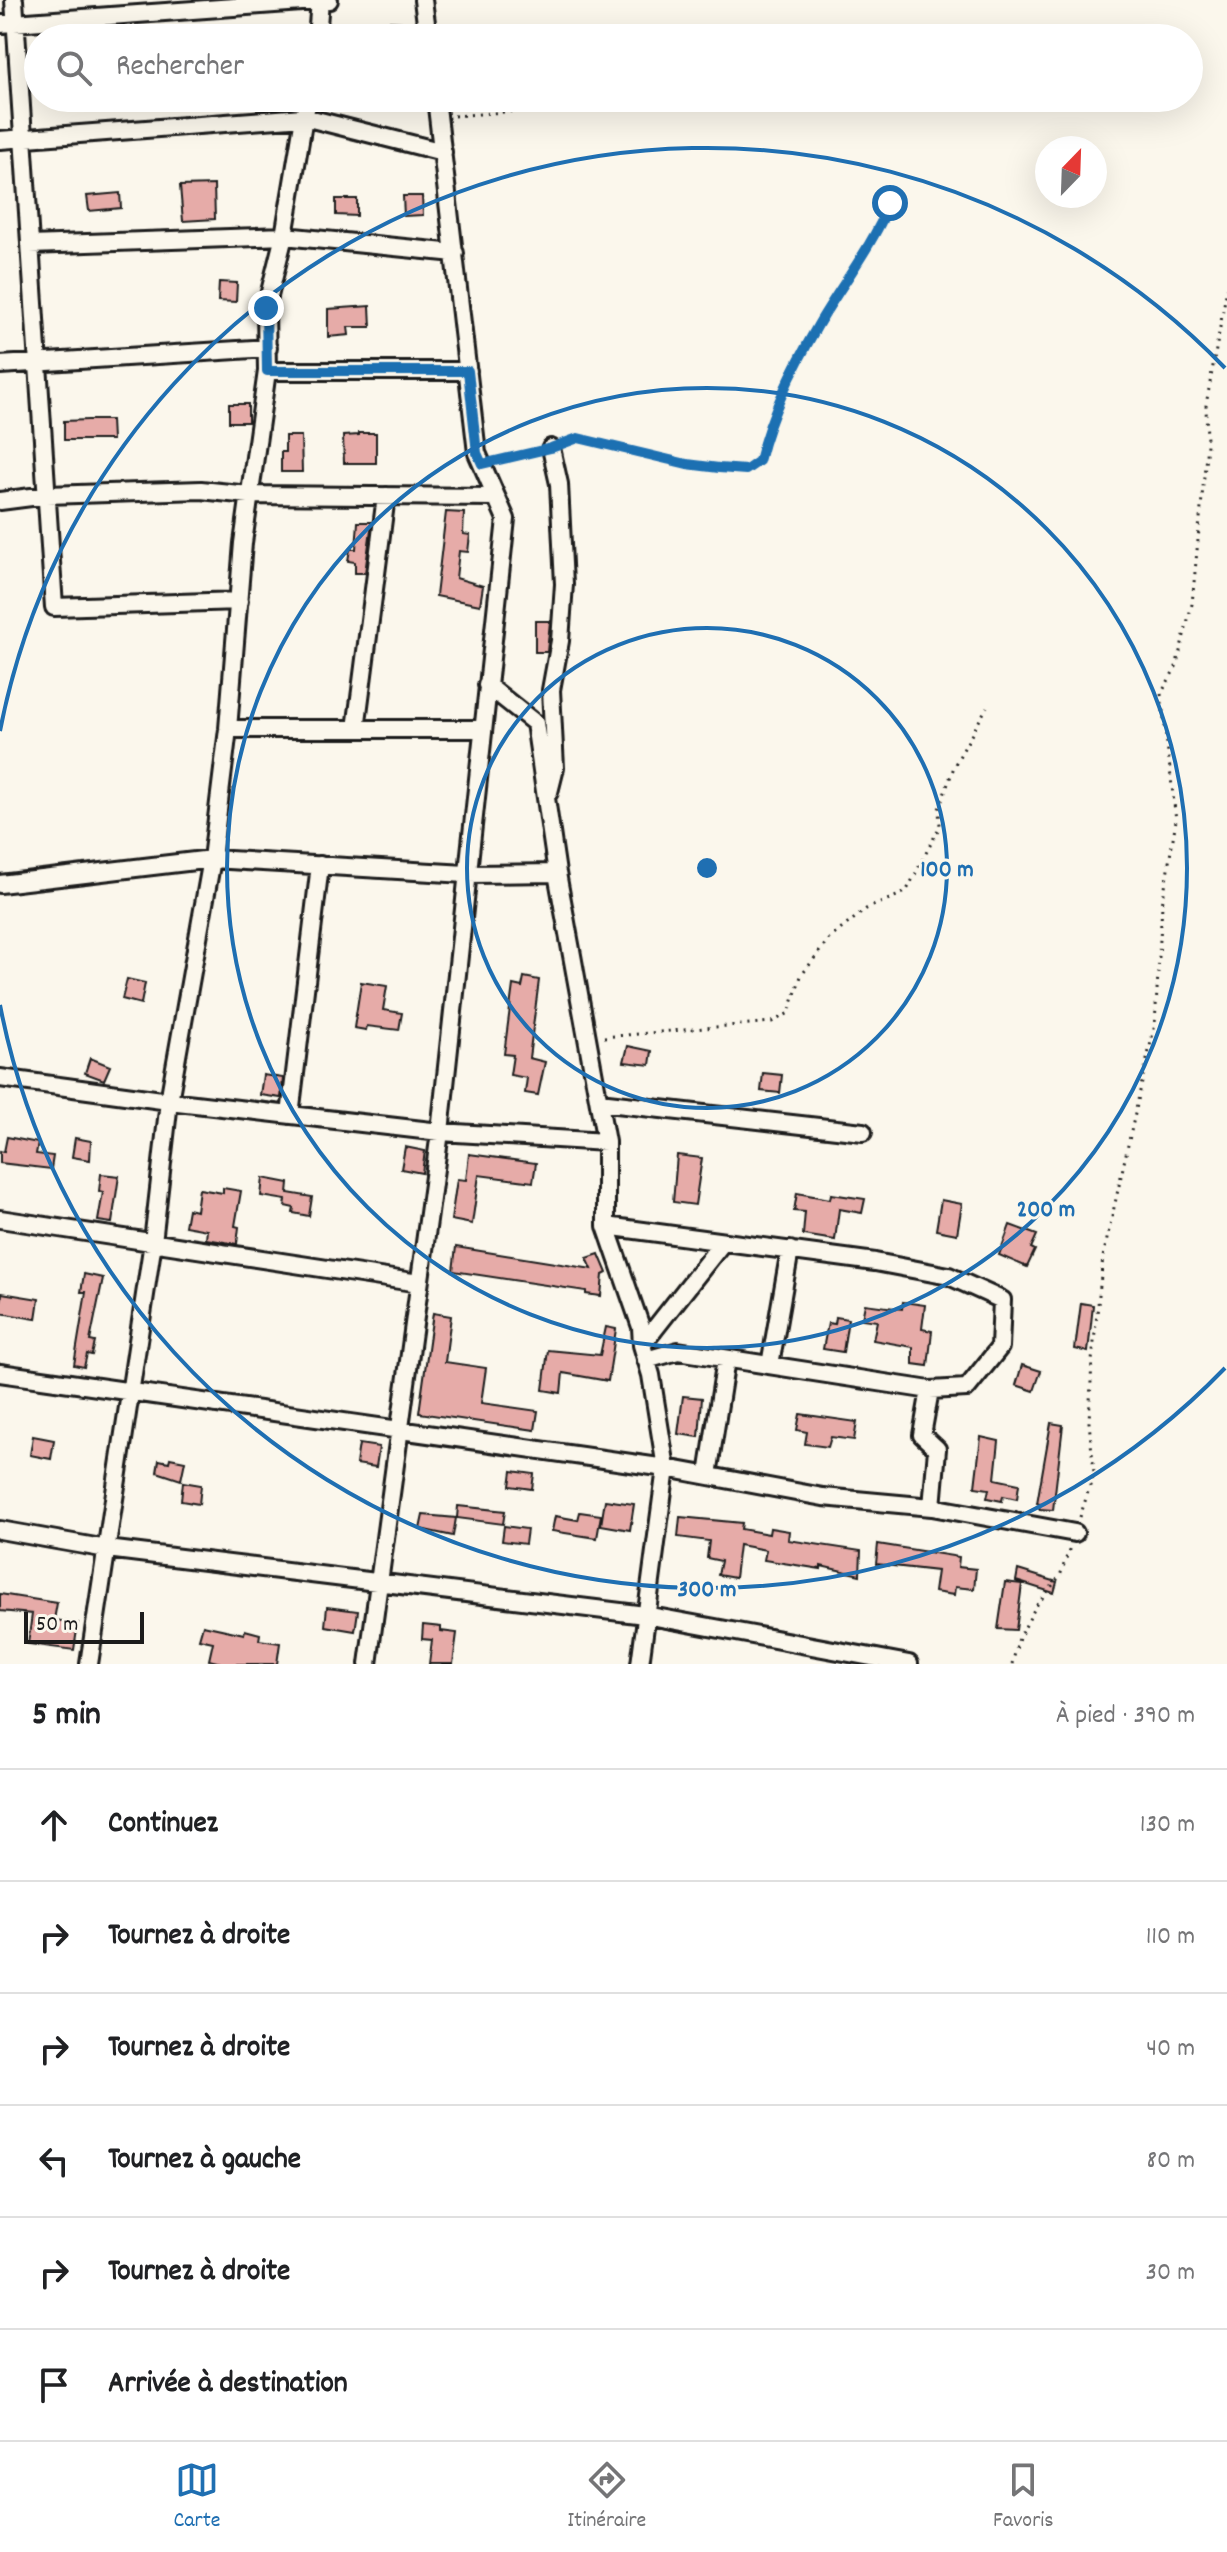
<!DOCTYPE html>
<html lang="fr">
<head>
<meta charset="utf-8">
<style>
	:root { --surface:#fff; --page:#f2f2f2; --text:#202124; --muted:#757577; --line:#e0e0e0; --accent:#1f6fb2 }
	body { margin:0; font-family:Dekko,sans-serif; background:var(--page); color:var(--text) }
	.compass { position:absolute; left:1035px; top:136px; width:72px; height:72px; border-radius:50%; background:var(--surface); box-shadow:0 8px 32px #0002; rotate:23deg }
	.scale { position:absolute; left:24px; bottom:20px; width:120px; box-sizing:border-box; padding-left:8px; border:4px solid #1c1c1c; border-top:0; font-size:22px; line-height:28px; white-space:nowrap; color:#1c1c1c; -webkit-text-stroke:6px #fbf7ec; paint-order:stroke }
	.stop { position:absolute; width:24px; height:24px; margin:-18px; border:6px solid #1f6fb2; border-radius:50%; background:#fff }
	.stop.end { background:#1f6fb2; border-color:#fff; box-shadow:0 2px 8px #0008 }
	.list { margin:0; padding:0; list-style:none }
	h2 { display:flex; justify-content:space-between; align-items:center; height:104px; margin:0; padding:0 32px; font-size:34px }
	h2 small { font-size:26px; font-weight:400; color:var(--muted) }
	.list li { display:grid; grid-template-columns:52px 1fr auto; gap:24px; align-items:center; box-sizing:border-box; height:112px; padding:0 32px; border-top:2px solid var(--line) }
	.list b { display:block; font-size:30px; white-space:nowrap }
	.list em { font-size:26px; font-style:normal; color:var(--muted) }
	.icon { flex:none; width:44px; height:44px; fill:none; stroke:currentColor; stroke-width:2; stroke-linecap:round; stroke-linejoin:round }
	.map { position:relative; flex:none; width:1227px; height:1664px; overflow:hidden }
	.search { position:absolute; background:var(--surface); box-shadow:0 8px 32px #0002; left:24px; right:24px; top:24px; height:88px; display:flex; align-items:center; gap:20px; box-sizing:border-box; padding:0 28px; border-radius:44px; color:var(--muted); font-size:30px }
	.sheet { height:776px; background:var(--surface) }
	nav { display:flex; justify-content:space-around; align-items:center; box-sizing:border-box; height:112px; border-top:2px solid var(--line); background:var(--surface); font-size:22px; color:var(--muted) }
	nav a { display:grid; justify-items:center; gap:4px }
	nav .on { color:var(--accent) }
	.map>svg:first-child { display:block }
</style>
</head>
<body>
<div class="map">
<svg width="1227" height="1664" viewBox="0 0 1227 1664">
	<rect width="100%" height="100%" fill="#fbf7ec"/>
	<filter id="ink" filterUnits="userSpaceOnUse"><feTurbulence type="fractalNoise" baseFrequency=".0125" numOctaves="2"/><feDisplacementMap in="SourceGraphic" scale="16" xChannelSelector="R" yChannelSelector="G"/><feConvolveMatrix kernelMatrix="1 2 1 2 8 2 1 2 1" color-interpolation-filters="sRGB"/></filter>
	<g filter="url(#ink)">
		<path fill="#e6aba8" stroke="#1c1c1c" stroke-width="2" d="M383,21L402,22V38H382Z
			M214,185L215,219L183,221L180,186Z
			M120,193L121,208L89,211L87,196Z
			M403,196H422L423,215L404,216Z
			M336,199H357V216L336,215Z
			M219,282L237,283L236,302L218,301Z
			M370,306L371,327H348L349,335L328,337V309Z
			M229,404H248V422H229Z
			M88,420H111L112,440H64V421Z
			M359,433H376V463H344L343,436L359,435Z
			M285,436H301L302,472H281V452H285Z
			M446,512L464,513L463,534L470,535L468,552L459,551L456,578L483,586L480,605L436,596Z
			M358,522H372L365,573H355V562L348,561L350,549H356Z
			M535,621H550L547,652H535Z
			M524,977L539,980L529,1058L545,1062L538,1095L525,1093L527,1078L510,1075L513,1055L504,1054L513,985L522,987Z
			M127,979L145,983L141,1004L122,999Z
			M361,982L387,986L383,1010L402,1013L399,1030L367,1026L366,1030L354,1028Z
			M628,1046L652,1051L650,1065L624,1062Z
			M90,1058L110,1066L104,1080L85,1073Z
			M763,1073L782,1075L780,1093L761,1091Z
			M263,1075L283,1078L281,1098L260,1095Z
			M7,1137L38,1143L36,1154L53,1156L51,1169L0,1163V1151L4,1152Z
			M75,1138L91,1141L90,1160L72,1157Z
			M405,1147L425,1151L422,1173L401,1169Z
			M469,1154L536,1163L533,1182L479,1175L472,1224L451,1220L457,1179L466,1180Z
			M677,1155L702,1158L695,1205L673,1202Z
			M101,1174L119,1176L112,1223L98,1221L103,1192L99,1191Z
			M263,1178L289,1183L288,1193L312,1197L309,1216L293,1213L294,1208L285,1206L286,1200L261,1196Z
			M223,1188L241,1191L235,1226L239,1227L237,1244L206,1239L207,1230L185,1226L188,1209L196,1211L199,1189L223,1193Z
			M797,1193L830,1199L831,1194L865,1199L862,1213L839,1209L835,1240L803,1235L805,1212L794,1211Z
			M941,1200L962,1204L957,1234L936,1230Z
			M1010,1225L1037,1235L1031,1248L1035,1250L1027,1267L999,1255Z
			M456,1247L592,1269L587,1258L599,1254L607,1273L603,1275L601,1296L586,1294V1291L453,1271Z
			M84,1274L103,1278L90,1341L95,1342L92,1355L87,1354L84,1367L74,1365L86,1292H81Z
			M2,1293L39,1299L36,1319L0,1313Z
			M903,1302L925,1305L922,1329L932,1331L928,1366L913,1364V1347L873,1340L877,1321L862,1319L865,1304L902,1309Z
			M1081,1303L1093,1305L1088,1352L1075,1349Z
			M433,1313L451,1316L445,1362L486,1368L481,1403L538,1411L535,1430L419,1413Z
			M836,1317L848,1319L843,1352L823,1349L828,1323L835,1324Z
			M606,1327L616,1329L608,1381L563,1373L561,1393L543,1390L548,1350L600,1355Z
			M1022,1365L1041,1371L1034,1391L1016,1385Z
			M683,1396L702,1398L699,1437L678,1434Z
			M800,1414L857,1422L854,1440L831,1437L828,1447L805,1444L807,1432L797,1430Z
			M1051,1423L1063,1425L1053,1510L1039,1509L1040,1504L1037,1503Z
			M33,1436L54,1440L51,1459L30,1455Z
			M981,1437L999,1441L995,1479L1019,1484L1017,1499L1003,1496L1002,1501L987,1498L989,1489L975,1487Z
			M359,1444L379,1447L376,1467L356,1464Z
			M170,1458L185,1461L181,1480L157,1472L159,1460L169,1462Z
			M512,1471L534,1474L532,1489L510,1486Z
			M183,1482L201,1485L199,1504L181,1501Z
			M605,1500L634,1504L630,1530L601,1525Z
			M458,1506L505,1511L503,1524L457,1518Z
			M580,1512L601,1515L597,1538L552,1531L555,1516L578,1520Z
			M423,1515L456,1518L453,1536L420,1529Z
			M680,1517L742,1523L741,1529L769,1534L770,1528L789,1531L788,1540L861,1551L860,1575L821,1566V1569L764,1560L766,1550L739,1545L735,1578L718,1575L721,1561L707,1558L709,1541L678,1537Z
			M504,1526L527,1529L525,1544L502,1541Z
			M878,1544L959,1557L958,1567L976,1569L974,1589L955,1587L954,1595L934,1592L937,1571L876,1564Z
			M1018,1570L1057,1582L1054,1593L1016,1581Z
			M1005,1582L1022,1584L1016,1630L998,1629Z
			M0,1594L57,1603L54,1620L78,1623L74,1650L28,1644L32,1614L0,1611Z
			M327,1607L358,1611L355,1631L325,1626Z
			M203,1625L244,1634L245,1630L260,1634L259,1640L280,1643L277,1664H225L209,1660L213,1642L199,1639Z
			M423,1625L441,1627V1631L457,1633L453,1664H429L432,1640L422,1639Z"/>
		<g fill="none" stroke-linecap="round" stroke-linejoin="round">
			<defs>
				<path id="street" d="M14,0L54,607L239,601
					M423,0L428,38
					M0,24L329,0
					M317,38L320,0
					M0,140L304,117L443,152
					M30,245L284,236L455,253
					M0,365L268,348
					M267,371H468
					M0,501L47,495L201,490L249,495L496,497
					M487,685L535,723L557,873L606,1142V1226L641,1327L642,1345L651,1375L666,1468L640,1664
					M228,729H482
					M356,729L386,496
					M549,792L555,768L551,690L560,641L564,584L559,484L551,448
					M0,884L212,859L466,874L557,873
					M0,1078L169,1101L440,1132L606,1142
					M599,1102L863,1132
					M290,1115L320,865
					M0,1219L419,1283
					M606,1226L875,1262L949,1276L1002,1300L1000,1347L967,1388L930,1390L678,1351L646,1360
					M642,1345L723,1242
					M770,1365L790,1250
					M0,1373L666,1468L823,1497L932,1507L937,1449L922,1435L930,1390
					M708,1475L726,1359
					M932,1507L1075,1533
					M0,1530L107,1549L645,1615L909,1664
					M89,1664L153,1242L169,1101L212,859L228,729L243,543L267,371L266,308L284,236L304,117L309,98
					M368,1664L440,1132L506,519L477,453L436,98"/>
			</defs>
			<use href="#street" stroke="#1c1c1c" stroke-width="22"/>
			<path stroke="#1c1c1c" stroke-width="3" stroke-dasharray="2 6" stroke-linecap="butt" d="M454,116L569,107
				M567,442L578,438L687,464L719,468L746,470L759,461C771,412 793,369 818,325C842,284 871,248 890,203
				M497,460L537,452
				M604,1037L772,1022L789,1013L801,976L829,939L866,909L906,892L940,826L939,809L955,764L987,707
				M1080,1517L1094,1473L1089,1422L1092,1361L1103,1257L1155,1024L1162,905L1176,820L1161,694L1176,667L1192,604L1207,444L1206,405L1227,288
				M1012,1664L1019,1638L1036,1606L1060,1576L1070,1547"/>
			<use href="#street" stroke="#fbf7ec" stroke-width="16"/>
		</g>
	</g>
	<g fill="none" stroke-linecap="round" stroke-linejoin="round" filter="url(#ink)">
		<path stroke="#1f6fb2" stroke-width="10" d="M266,308L267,371H468L477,453L482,464L551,448L578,438L687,464L719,468L746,470L759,461C771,412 793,369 818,325C842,284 871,248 890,203"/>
	</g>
	<g fill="none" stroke="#1f6fb2" stroke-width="4">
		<circle cx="707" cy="868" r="240"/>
		<circle cx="707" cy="868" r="480"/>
		<path d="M1225 1368A720 720 0 0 1 0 1005M0 731A720 720 0 0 1 1225 368"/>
	</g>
	<circle cx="707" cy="868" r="12" fill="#1f6fb2" stroke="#fbf7ec" stroke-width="4"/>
	<g font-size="24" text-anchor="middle" font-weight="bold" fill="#1f6fb2" stroke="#fbf7ec" stroke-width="6" stroke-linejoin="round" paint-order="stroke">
		<text x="947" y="876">100 m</text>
		<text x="1046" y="1216">200 m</text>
		<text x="707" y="1596">300 m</text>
	</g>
</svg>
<svg class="compass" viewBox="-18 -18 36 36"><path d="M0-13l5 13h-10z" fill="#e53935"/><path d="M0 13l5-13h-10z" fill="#757577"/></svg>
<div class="scale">50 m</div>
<div class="stop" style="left:890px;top:203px"></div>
<div class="stop end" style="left:266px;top:308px"></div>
<div class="search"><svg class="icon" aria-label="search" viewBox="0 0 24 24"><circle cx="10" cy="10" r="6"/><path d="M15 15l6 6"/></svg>Rechercher</div>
</div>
<section class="sheet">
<h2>5 min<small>À pied · 390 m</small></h2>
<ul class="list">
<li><svg class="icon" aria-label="ahead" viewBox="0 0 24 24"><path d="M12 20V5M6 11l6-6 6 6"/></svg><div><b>Continuez</b></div><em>130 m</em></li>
<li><svg class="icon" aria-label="right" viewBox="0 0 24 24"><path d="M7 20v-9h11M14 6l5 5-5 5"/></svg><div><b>Tournez à droite</b></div><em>110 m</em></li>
<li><svg class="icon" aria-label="right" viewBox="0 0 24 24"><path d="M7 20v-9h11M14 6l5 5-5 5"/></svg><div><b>Tournez à droite</b></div><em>40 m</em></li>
<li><svg class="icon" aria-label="left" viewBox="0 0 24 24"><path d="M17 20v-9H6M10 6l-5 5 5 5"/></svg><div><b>Tournez à gauche</b></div><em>80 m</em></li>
<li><svg class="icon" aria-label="right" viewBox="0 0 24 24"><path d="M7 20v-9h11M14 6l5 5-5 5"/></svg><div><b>Tournez à droite</b></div><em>30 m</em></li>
<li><svg class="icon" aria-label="arrive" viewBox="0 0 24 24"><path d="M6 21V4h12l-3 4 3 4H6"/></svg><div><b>Arrivée à destination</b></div></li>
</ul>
</section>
<nav>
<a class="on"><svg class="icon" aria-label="map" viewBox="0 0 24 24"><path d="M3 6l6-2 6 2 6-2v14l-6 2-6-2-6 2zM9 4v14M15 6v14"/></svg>Carte</a>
<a><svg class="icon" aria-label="directions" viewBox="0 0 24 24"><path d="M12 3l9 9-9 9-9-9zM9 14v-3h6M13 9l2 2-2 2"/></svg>Itinéraire</a>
<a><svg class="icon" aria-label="saved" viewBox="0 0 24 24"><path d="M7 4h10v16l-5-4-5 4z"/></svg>Favoris</a>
</nav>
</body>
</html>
